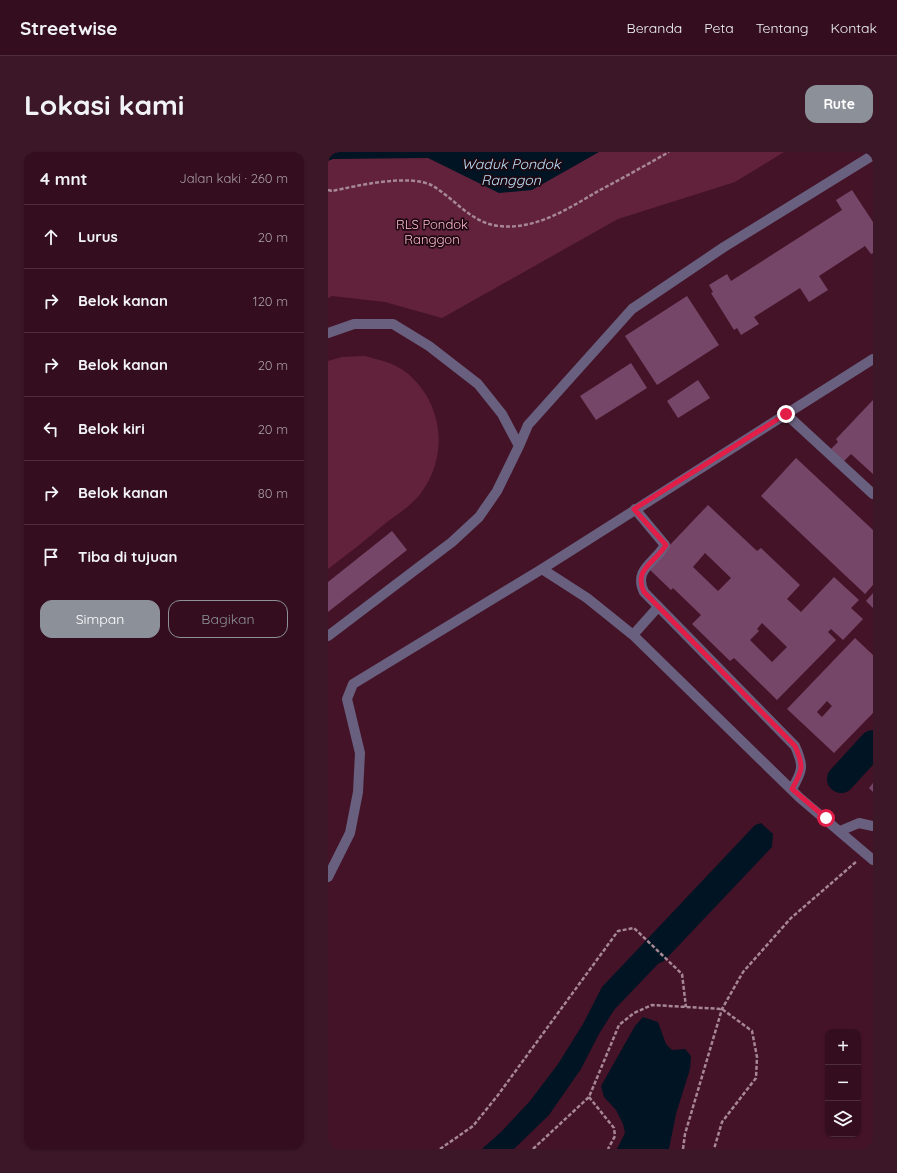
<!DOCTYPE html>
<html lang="id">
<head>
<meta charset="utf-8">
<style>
	:root { --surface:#340e1e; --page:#3c1727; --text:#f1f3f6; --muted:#a99ca4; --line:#4e2e3c; --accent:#8c9099 }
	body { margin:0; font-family:Quicksand,sans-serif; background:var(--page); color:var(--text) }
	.controls { position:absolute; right:12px; bottom:12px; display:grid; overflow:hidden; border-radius:8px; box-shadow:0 1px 3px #0004 }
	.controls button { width:36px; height:36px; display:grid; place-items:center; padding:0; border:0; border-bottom:1px solid var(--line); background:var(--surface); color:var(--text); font:20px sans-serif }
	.stop { position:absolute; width:12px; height:12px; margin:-9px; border:3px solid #e11d48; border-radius:50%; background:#fff }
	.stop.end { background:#e11d48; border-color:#fff; box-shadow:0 1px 4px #0008 }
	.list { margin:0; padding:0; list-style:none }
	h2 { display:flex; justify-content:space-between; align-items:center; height:52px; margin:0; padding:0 16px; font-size:17px }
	h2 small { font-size:13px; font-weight:400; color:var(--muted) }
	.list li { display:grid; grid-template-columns:26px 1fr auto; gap:12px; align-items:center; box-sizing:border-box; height:64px; padding:0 16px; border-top:1px solid var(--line) }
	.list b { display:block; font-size:15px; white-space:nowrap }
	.list em { font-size:13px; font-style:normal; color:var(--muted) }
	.actions { display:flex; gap:8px; padding:12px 16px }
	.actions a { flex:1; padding:9px 0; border:1px solid var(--accent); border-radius:12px; text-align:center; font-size:14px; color:var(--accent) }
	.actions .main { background:var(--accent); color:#fff }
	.icon { flex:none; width:22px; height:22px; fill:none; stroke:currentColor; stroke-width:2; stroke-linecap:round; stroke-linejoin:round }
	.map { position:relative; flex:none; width:545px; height:997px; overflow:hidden; border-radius:12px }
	header { display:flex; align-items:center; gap:24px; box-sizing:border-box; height:56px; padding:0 20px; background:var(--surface); border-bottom:1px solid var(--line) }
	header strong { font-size:19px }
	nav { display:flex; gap:22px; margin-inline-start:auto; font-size:14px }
	.intro { display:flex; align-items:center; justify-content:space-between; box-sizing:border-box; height:96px; padding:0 24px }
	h1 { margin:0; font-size:28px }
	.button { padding:10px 18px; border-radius:12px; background:var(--accent); color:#fff; font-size:14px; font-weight:700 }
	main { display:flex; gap:24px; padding:0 24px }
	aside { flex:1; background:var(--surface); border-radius:12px; box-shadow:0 1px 3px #0004 }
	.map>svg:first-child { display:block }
</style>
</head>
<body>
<header>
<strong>Streetwise</strong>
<nav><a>Beranda</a><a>Peta</a><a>Tentang</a><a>Kontak</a></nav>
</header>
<div class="intro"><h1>Lokasi kami</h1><a class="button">Rute</a></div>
<main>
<aside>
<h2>4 mnt<small>Jalan kaki · 260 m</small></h2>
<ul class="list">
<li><svg class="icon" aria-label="ahead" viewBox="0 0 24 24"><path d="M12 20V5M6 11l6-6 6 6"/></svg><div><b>Lurus</b></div><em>20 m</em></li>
<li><svg class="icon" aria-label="right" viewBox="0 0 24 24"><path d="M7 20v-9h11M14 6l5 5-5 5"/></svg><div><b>Belok kanan</b></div><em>120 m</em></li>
<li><svg class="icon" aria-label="right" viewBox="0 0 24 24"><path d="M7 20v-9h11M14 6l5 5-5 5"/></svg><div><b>Belok kanan</b></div><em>20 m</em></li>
<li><svg class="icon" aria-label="left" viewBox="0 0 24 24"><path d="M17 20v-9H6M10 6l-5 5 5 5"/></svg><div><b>Belok kiri</b></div><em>20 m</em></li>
<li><svg class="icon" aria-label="right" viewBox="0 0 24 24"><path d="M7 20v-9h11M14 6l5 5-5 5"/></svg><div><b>Belok kanan</b></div><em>80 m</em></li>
<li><svg class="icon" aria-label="arrive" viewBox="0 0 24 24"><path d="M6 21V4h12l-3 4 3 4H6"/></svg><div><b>Tiba di tujuan</b></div></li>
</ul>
<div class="actions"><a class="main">Simpan</a><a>Bagikan</a></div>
</aside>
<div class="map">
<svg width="545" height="997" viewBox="0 0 545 997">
	<rect width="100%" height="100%" fill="#451328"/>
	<path fill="#62223c" d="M0,0H456L407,30L290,67L114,166L57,150L4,144L0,146Z
		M37,204C51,208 67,211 79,221C114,250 121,300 95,338C87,351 71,361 59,370C40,386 20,402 0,417V209L14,205Z"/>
	<path fill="#001423" d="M0,0H271L204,38L171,41L100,6L5,7L0,9Z
		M433,671L445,682L444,695L336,809L330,812L286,858L271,882L253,917L221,963L186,997H154L174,979L202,949L230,912L255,872L274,835L427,673Z
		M315,865L330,870L338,892L344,898L357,897L363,904L362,917L348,962L341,997H289L297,981L295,972L288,958L276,945L273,934L307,874Z"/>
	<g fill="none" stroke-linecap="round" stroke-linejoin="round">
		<path stroke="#001423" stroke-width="28" d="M513,627L545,592"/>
	</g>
	<path fill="#754668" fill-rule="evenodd" d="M524,38L545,70V101L543,102L537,94L491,124L500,138L481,150L472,136L426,165L431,172L413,183L409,176L406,178L383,141L385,140L381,133L399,122L403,129L514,58L508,48Z
		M359,144L391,193L329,233L297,184Z
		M303,211L319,236L268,268L252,244Z
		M370,228L382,246L350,266L339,249Z
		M545,248V322L523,302L515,310L502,298L510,290L508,287Z
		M468,306L545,378V433L537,442L433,344Z
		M380,353L429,399L433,396L472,433L459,447L473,460L506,425L531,448L523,456L535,467L515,488L503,477L500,480L508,488L449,548L406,506L402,509L364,472L373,463L345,436L343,438L320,416ZM377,401L403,426L390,439L365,415ZM434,471L459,495L444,510L422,488L431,479L429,477Z
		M64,379L79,398L0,460V430Z
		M545,441V456L538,449Z
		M527,486L545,503V561L506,601L459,557ZM499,549L504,554L494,565L489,560Z
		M545,631V640L541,636Z"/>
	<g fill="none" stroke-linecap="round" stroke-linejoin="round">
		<path stroke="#a68793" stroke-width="2.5" stroke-dasharray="4 2" stroke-linecap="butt" d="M0,38L4,39C28,34 82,21 105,34C127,47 143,71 171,74C209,78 241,56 272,38C295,26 318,13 341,0
			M261,945L286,976L287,984L280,997
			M112,997L145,974L170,943L290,779L306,776L354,822L358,855
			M205,997L261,945L291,873L306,861L324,853L394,857L424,879L429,905L428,926L394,970L386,997
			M355,997L357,982L394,857L415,820L463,766L529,709"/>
		<path stroke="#69607f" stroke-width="10" d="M0,181L26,172H65L101,194L150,232L174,262L191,294L169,339L151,365L124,390L0,484
			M458,262L545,342
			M191,294L200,273L304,157L396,95L545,3
			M307,357L337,393C327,411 305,417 316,440L467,594C476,614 475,618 464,637
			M214,417L259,446L305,483L472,646L545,708
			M305,483L330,455
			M512,679L531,671L545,674
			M0,725L22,681L30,640L32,601L19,547L25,532L214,417L545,207"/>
	</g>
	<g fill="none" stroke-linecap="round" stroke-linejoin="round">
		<path stroke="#e11d48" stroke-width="5" d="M458,262L306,357L338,393C327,411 305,417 316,440L467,594C476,614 475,618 464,637L498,666"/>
	</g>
	<g text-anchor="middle" stroke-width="3.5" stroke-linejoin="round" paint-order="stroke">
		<g font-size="13" fill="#ffbad0" stroke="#1e0911">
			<text x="104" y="77">RLS Pondok<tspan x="104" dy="15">Ranggon</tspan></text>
		</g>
		<g font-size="14" font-style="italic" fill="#bce4ff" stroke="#1e0911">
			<text x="183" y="17">Waduk Pondok<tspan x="183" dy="16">Ranggon</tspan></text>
		</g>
	</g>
</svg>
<div class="controls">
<button>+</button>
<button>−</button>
<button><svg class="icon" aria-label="layers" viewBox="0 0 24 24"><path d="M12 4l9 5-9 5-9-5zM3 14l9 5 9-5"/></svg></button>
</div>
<div class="stop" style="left:498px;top:666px"></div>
<div class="stop end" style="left:458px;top:262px"></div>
</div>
</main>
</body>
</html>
